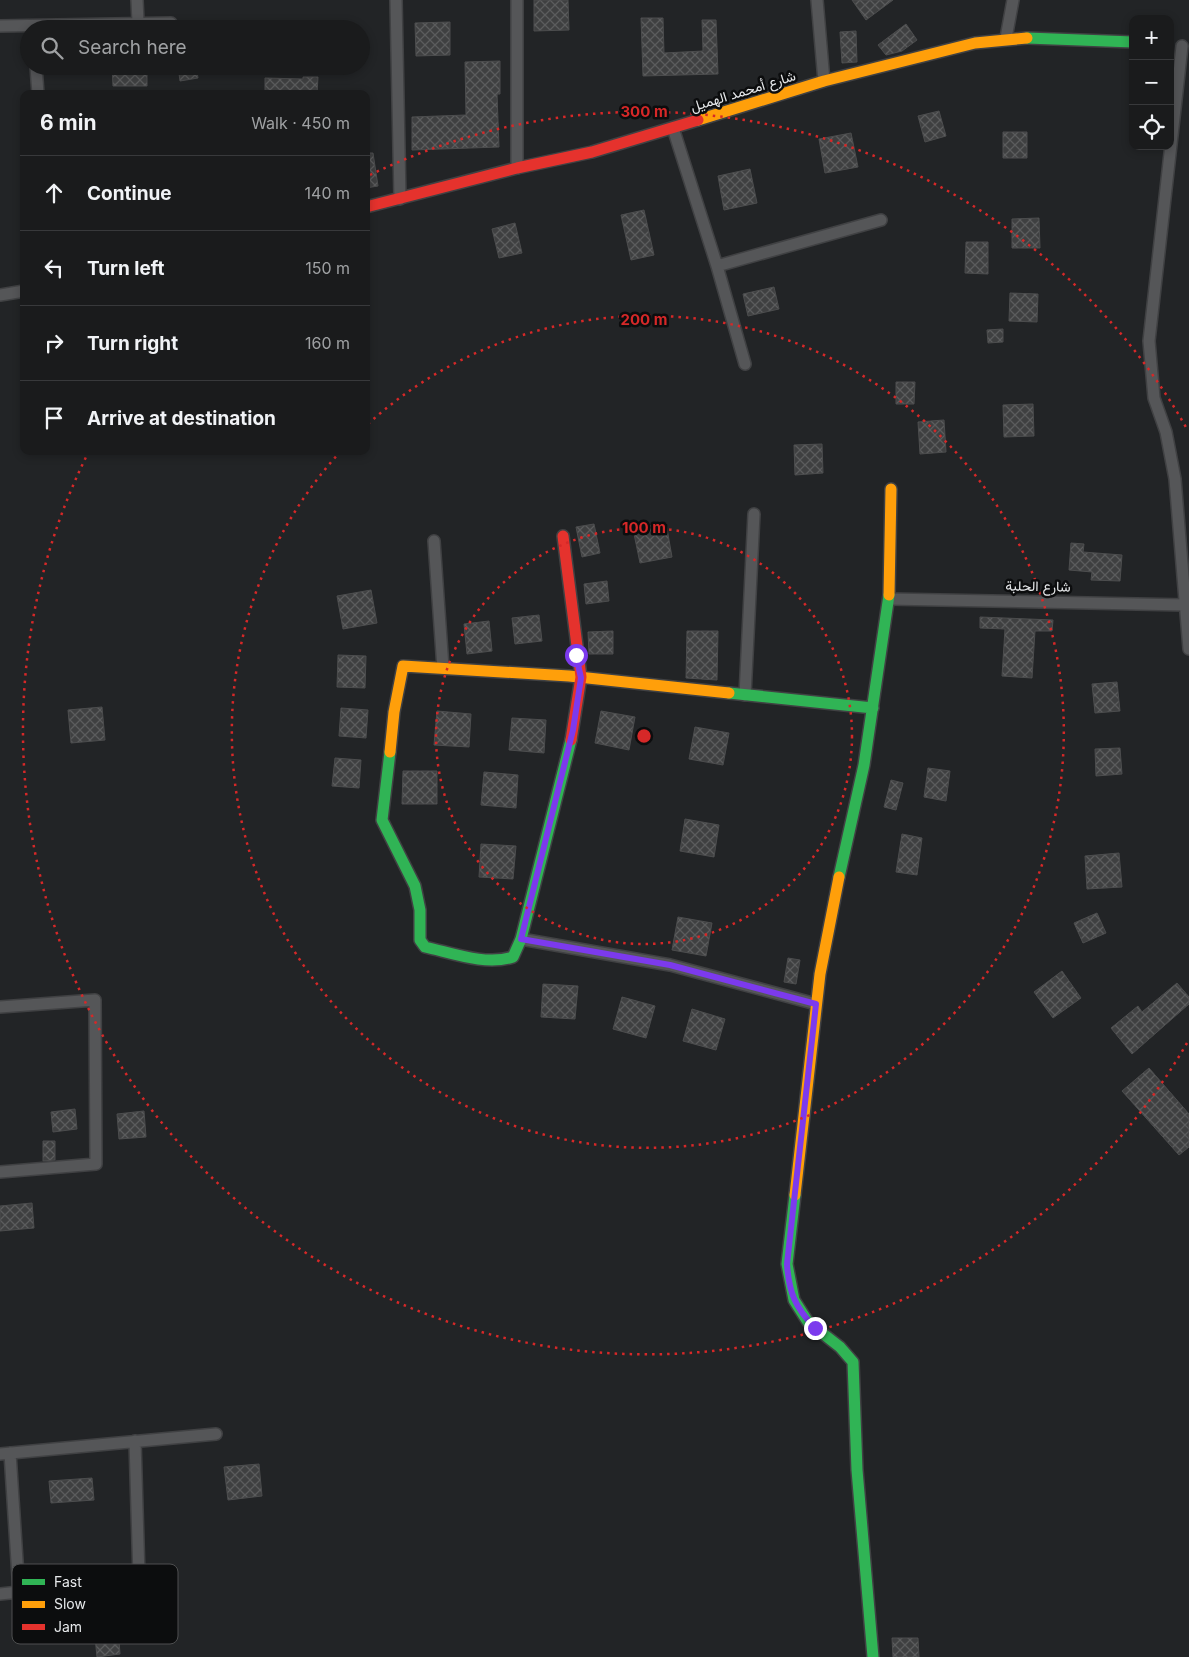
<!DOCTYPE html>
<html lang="en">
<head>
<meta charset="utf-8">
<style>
	:root { --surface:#1a1b1c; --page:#232425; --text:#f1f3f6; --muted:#9fa1a3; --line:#38393b }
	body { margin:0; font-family:Inter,Vazirmatn,sans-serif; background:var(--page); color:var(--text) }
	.controls { position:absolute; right:15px; top:15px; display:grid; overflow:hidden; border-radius:10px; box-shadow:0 2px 8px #0003 }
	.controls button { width:45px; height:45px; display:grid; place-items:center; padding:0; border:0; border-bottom:1px solid var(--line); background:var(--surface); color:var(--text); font:25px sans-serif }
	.stop { position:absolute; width:15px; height:15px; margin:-11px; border:4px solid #7c3aed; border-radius:50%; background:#fff }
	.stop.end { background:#7c3aed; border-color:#fff; box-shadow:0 1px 5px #0008 }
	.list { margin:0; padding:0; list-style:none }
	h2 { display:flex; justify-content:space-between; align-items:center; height:65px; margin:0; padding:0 20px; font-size:21px }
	h2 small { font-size:16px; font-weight:400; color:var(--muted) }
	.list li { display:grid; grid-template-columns:32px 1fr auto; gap:15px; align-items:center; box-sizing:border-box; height:75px; padding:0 20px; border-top:1px solid var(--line) }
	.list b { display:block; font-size:19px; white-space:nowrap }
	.list em { font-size:16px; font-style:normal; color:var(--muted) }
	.icon { flex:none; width:28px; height:28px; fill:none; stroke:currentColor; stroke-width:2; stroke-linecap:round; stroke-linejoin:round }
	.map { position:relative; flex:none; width:1189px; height:1657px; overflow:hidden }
	.search { position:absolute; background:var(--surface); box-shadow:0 2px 8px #0003; left:20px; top:20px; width:350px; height:55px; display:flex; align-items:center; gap:12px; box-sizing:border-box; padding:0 18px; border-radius:28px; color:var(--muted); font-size:19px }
	.panel { position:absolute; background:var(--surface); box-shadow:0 2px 8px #0003; left:20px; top:90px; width:350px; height:365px; border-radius:10px }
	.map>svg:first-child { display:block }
</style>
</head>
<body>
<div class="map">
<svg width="1189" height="1657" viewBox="0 0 1189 1657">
	<defs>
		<pattern id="building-cross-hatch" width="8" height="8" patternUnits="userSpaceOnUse" patternTransform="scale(1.25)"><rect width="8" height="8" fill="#3f4041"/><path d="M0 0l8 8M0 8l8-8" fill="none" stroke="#5b5c5d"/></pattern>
	</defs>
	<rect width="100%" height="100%" fill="#222426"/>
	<path fill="url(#building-cross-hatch)" stroke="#4c4d4e" d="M534,0H568L569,30L534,31Z
		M852,0H893L866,20Z
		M641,18H663L664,53L703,51L702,20H716L718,74L643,76Z
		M450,22V55L416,56L415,23Z
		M906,24L917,40L902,51L886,55L878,45Z
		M856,31L857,62L842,63L840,32Z
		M500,61V94H497L499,147L412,150V117L466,115L465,62Z
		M112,66H147V86H113Z
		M178,66H196L198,78L180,81Z
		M303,77H318L317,94H265V78L303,79Z
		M939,111L946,136L925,142L918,116Z
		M1003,132H1027V158H1003Z
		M851,133L858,167L825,173L819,139Z
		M366,153H373L378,186L366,188Z
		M750,169L757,203L724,210L718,176Z
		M644,210L654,255L631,260L621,215Z
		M1039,218L1040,248H1012V219Z
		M515,223L522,253L499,258L492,229Z
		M966,242H988V274L965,273Z
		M774,287L779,309L748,316L743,294Z
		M1010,293L1038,294L1037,322L1009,321Z
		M1003,329V342L988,343L987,330Z
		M896,382H915L914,404H896Z
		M1033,404L1034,436L1004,437L1003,405Z
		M944,420L946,452L920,454L918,422Z
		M822,444L823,473L795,475L794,445Z
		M666,523L672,557L640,563L633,529Z
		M594,524L600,553L582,557L576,527Z
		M1071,543L1084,544L1083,552L1122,555L1120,581L1091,580L1092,572L1069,570Z
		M607,581L609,601L586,604L584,584Z
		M371,590L377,623L343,629L337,596Z
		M539,615L542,641L515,644L512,618Z
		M980,617L1053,620L1052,631H1035L1032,678L1002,676L1005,629L980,628Z
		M489,621L492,651L467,654L464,624Z
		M613,631V654H589L588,632Z
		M687,631H718L717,680L686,678Z
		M338,655L366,656L365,688L337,687Z
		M1117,682L1120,711L1095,713L1092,684Z
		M102,707L105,740L71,743L68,710Z
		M341,708L368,710L366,738L339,736Z
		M437,711L471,714L469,747L434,745Z
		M601,711L635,717L629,750L595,743Z
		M512,718L546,720L544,753L509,750Z
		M695,727L729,733L723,765L689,759Z
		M1120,748L1122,774L1096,776L1095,749Z
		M335,758L361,760L359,788L332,786Z
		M928,768L950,771L946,801L924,797Z
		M403,771H437V804H402Z
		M484,772L518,775L516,808L481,805Z
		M891,780L903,783L896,810L884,807Z
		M685,819L719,825L714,857L680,851Z
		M902,834L922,838L917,875L896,872Z
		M481,844L516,846L513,879L479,877Z
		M1119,853L1122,887L1087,889L1085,856Z
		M1097,913L1106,933L1083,943L1074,923Z
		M678,917L712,923L706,956L672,950Z
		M788,958L800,960L796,984L784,982Z
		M1062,971L1081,998L1053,1018L1034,992Z
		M1177,983L1189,997V1004L1132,1054L1111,1028L1138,1006L1142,1012Z
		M543,984L578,986L575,1019L541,1017Z
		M622,997L655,1006L646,1038L613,1029Z
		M692,1009L725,1019L716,1050L683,1041Z
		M1149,1068L1189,1114V1147L1179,1155L1122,1091Z
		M75,1109L77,1129L53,1132L51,1112Z
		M144,1111L146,1137L119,1139L117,1114Z
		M43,1141H55V1160L43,1161Z
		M32,1203L34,1228L0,1231V1206Z
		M259,1464L262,1496L228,1500L224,1467Z
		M92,1478L94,1500L51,1503L49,1481Z
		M117,1615L120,1654L97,1657L93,1617Z
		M892,1638H918L919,1657H893Z"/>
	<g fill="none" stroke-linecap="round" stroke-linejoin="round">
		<defs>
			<path id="street" d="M137,0L138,22
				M396,0L400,199
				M817,0L824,81
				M0,26L171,23
				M1006,38L1013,0
				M1182,46L1149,341L1154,398L1166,432L1175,479L1189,649
				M36,66L38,94
				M673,128L717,266L745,364
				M517,168V0
				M717,266L881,220
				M0,295L24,291
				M434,541L443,668
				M889,599L1185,605
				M745,695L754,514
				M521,939L670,965L816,1004
				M0,1007L95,1000L96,1164L0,1172
				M0,1454L216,1434
				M19,1592L139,1577L135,1441
				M0,1594L19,1592L10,1453"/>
			<path id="fast" d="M1027,38L1133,42
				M729,693L873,708
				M390,752L382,820L415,886L420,910V940L425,947C452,953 486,966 513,957L521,939L571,740
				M839,877L864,765L889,595
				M795,1195L787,1264L794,1300L808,1322L840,1347L853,1362L857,1470L873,1657"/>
			<path id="slow" d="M698,120L824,81L975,43L1027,38
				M889,595L891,489
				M390,752L394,712L403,666L569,676L729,693
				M795,1195L820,974L839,877"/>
			<path id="jam" d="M366,207L517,168L592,152L698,120
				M563,536L581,677L571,740"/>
		</defs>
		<use href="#street" stroke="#404143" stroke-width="14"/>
		<use href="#fast" stroke="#404143" stroke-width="14"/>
		<use href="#slow" stroke="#404143" stroke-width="14"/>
		<use href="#jam" stroke="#404143" stroke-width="14"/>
		<use href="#street" stroke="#555658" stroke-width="11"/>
		<use href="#fast" stroke="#30b455" stroke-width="11"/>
		<use href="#slow" stroke="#ff9f0a" stroke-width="11"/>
		<use href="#jam" stroke="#e5322d" stroke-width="11"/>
	</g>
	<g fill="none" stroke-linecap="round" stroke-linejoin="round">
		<path stroke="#7c3aed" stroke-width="6" d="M576,655L581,678L573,730L521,939L670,965L816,1004L787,1264C789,1293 795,1307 815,1328"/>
	</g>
	<g fill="none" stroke="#d62828" stroke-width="2.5" stroke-dasharray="2.5 5">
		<circle cx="644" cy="736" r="208"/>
		<path d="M368 424A416 416 0 1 1 340 452"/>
		<path d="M1187 1043A624 624 0 0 1 88 453M370 175A624 624 0 0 1 1187 429"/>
	</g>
	<g text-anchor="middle" stroke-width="5" stroke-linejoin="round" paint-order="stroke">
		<g font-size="14" fill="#e7e9eb" stroke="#0c0d0e">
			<text transform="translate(743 91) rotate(-17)" y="5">شارع أمحمد الهميل</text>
			<text transform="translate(1038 586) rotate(1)" y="5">شارع الحلبة</text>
		</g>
	</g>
	<rect x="12" y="1564" width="166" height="80" rx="8" fill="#0c0d0e" stroke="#4e4f50" stroke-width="1"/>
	<rect x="22" y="1579" width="23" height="6" fill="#30b455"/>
	<rect x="22" y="1601" width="23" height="7" fill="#ff9f0a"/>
	<rect x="22" y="1624" width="23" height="6" fill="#e5322d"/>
	<g font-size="14" fill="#e7e9eb">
		<text x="54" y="1587">Fast</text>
		<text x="54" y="1609">Slow</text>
		<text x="54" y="1632">Jam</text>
	</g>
	<circle cx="644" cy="736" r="8" fill="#d62828" stroke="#0c0d0e" stroke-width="2.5"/>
	<g font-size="15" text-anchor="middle" font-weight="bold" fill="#d62828" stroke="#0c0d0e" stroke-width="5" stroke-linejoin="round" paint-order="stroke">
		<text x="644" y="117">300 m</text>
		<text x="644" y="325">200 m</text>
		<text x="644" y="533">100 m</text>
	</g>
</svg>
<div class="controls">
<button>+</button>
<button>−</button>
<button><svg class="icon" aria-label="locate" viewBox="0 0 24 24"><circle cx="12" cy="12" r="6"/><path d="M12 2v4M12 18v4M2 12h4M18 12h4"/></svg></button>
</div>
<div class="stop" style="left:576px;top:655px"></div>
<div class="stop end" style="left:815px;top:1328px"></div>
<div class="search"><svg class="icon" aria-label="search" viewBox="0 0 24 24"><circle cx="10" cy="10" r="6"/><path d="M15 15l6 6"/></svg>Search here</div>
<section class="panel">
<h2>6 min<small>Walk · 450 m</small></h2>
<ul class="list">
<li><svg class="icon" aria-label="ahead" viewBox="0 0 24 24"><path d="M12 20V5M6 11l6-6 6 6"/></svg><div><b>Continue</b></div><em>140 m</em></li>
<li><svg class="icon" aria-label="left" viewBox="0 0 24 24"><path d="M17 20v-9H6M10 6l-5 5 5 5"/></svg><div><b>Turn left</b></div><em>150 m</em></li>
<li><svg class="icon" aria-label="right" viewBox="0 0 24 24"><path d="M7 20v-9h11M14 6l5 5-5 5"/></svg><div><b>Turn right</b></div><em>160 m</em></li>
<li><svg class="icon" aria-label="arrive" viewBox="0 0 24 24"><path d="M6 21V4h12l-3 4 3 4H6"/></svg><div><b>Arrive at destination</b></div></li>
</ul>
</section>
</div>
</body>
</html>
